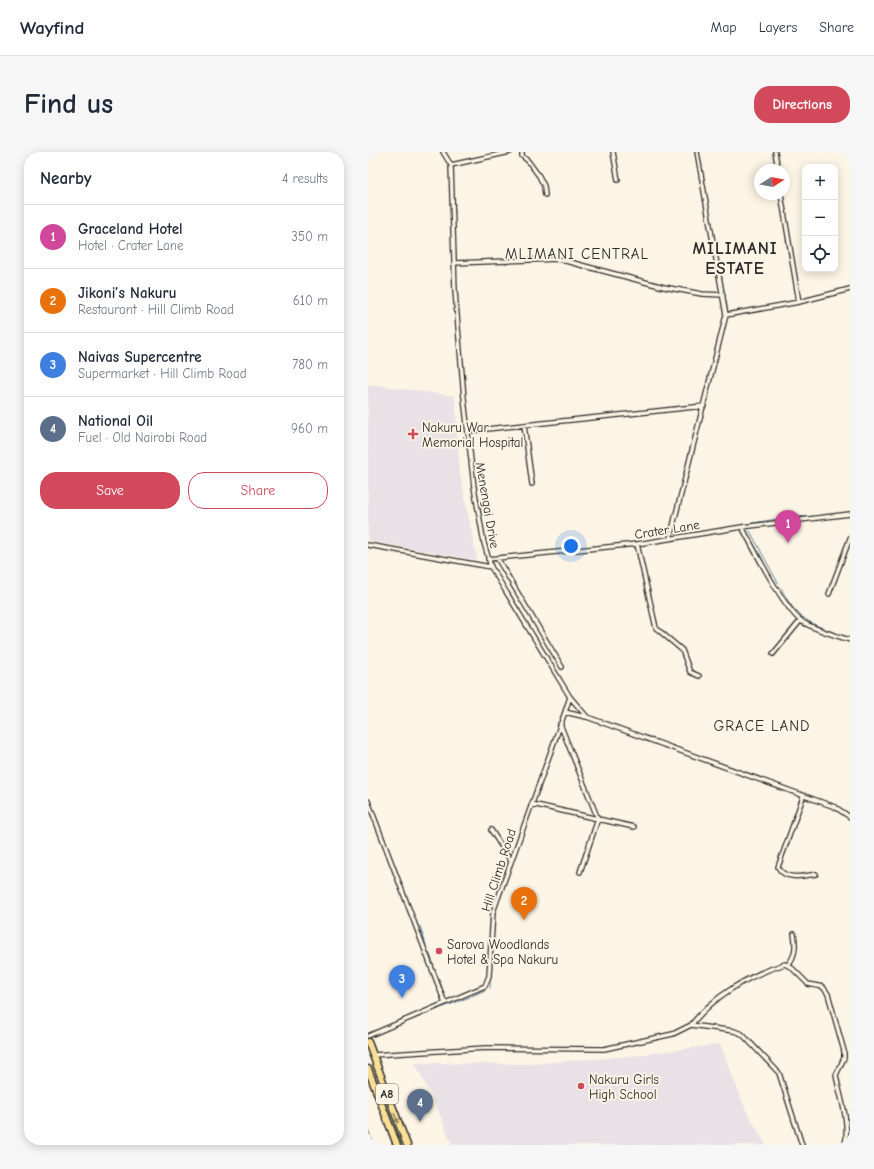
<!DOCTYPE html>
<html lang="en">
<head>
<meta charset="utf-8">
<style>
	:root { --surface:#fff; --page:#f6f6f7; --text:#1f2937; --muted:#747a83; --line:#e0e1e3; --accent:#d1495b }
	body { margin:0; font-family:"Comic Neue",sans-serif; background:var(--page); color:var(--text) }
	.controls { position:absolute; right:12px; top:12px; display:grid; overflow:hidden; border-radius:8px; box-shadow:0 2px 10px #0003 }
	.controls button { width:36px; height:36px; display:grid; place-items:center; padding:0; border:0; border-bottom:1px solid var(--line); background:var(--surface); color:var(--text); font:20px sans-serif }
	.compass { position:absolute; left:386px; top:12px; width:36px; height:36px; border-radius:50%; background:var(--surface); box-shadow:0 2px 10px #0003; rotate:79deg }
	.you { position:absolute; left:203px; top:394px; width:14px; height:14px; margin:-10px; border:3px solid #fff; border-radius:50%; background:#1a73e8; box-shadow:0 0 0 6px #1a73e833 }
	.badge { display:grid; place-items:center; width:26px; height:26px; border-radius:50%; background:var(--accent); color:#fff; font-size:13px; font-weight:700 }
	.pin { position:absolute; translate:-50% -33px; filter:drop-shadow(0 1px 2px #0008) }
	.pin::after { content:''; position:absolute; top:21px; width:14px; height:12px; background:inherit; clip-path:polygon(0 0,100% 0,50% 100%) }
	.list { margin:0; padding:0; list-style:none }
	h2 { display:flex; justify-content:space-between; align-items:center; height:52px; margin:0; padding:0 16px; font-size:17px }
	h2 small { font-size:13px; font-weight:400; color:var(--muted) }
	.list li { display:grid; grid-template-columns:26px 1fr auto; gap:12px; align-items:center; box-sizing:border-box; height:64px; padding:0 16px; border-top:1px solid var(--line) }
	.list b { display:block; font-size:15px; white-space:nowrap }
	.list p { margin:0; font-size:13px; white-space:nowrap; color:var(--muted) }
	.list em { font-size:13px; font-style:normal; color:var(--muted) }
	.actions { display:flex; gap:8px; padding:12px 16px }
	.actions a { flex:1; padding:9px 0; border:1px solid var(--accent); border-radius:16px; text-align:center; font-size:14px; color:var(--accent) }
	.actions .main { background:var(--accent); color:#fff }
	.icon { flex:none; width:22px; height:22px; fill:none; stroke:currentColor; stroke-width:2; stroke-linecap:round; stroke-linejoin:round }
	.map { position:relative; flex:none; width:482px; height:993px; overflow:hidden; border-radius:16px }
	header { display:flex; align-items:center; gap:24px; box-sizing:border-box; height:56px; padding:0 20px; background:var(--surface); border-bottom:1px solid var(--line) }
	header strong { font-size:19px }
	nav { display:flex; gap:22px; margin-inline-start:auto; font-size:14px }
	.intro { display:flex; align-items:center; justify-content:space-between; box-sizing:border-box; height:96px; padding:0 24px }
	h1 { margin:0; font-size:28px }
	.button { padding:10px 18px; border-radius:16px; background:var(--accent); color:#fff; font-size:14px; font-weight:700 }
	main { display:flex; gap:24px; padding:0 24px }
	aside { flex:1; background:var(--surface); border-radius:16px; box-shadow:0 2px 10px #0003 }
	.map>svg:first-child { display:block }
</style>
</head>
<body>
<header>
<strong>Wayfind</strong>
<nav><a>Map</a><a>Layers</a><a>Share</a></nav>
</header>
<div class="intro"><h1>Find us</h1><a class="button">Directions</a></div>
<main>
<aside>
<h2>Nearby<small>4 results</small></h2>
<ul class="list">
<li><span class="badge" style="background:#d1479c">1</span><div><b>Graceland Hotel</b><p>Hotel · Crater Lane</p></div><em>350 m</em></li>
<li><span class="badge" style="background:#e8710a">2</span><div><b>Jikoni’s Nakuru</b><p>Restaurant · Hill Climb Road</p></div><em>610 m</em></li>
<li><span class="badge" style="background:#3f7fe0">3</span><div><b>Naivas Supercentre</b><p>Supermarket · Hill Climb Road</p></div><em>780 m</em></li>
<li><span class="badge" style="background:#5c6f8a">4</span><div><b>National Oil</b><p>Fuel · Old Nairobi Road</p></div><em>960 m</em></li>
</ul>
<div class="actions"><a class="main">Save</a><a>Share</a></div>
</aside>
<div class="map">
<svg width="482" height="993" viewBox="0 0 482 993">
	<rect width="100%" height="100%" fill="#fcf5e5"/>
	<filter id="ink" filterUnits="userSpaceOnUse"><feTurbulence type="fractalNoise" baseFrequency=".025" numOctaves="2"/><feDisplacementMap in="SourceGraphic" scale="8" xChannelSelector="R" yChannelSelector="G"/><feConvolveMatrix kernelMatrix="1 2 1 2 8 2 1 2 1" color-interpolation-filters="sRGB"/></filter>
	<g filter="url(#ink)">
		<path fill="#e8e2e6" d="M0,232L87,244L92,321L109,408L0,389Z
			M352,892L377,956L398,993H84L71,960L47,911L161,912L263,904Z"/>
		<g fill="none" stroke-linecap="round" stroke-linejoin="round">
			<path stroke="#688aa1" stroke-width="1" d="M449,364L465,362
				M362,375L426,364L441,365
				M382,379L410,431
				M413,436C428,467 442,472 474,483
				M474,487L482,490
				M52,774L58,793
				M61,800L66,813
				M71,826L77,845
				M122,836L125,793
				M104,844L117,838
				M73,856L102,845
				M46,867L71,857"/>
			<defs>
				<path id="street" d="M75,0L83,13L87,139L96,246L106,335L116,391L123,415L202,545L219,565L456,651L467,655L482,665
					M154,0V4L160,9L171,24L176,34L177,43
					M245,0L250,28
					M407,0L410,18
					M83,13L142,0
					M413,42L431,150
					M86,111L190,107L296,135L334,142L355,143
					M358,163L431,150L482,137
					M156,273L164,332
					M100,279L336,254
					M374,375C386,397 415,455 433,469C447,478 466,483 482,488
					M302,386L358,163L329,0
					M269,392L288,476L314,498L322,520L331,524
					M0,393L123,415
					M129,406L194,515
					M120,407L269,392L374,375L482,362
					M461,442L482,386
					M405,502L433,468
					M202,545L197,560L218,565
					M192,572L230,667L266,675
					M435,645L410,715C417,729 436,724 448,722
					M0,649L77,851
					M164,652L230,667L212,720
					M123,678L143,709
					M420,813C428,803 428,793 426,782
					M323,873C346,844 381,823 417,812L424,816L440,832L455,835L460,842L476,899V906L468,923C472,945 482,969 477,993
					M0,884L117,834L121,824L125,760L197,560
					M5,903L118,896L236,897L305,882L323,873L366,879L374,882L411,921L434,993"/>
				<path id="highway" d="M0,890L39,993
					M0,917L29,993"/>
			</defs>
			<use href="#street" stroke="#2b2b2b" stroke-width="6"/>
			<use href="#highway" stroke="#2b2b2b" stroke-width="9"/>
			<use href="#street" stroke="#fcf5e5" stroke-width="3.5"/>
			<use href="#highway" stroke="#fadf96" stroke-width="6"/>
			<path stroke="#2b2b2b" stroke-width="1" stroke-dasharray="6 3" stroke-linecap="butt" d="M0,978L6,993"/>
		</g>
		<defs><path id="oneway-solid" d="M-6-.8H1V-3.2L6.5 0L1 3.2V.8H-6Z"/></defs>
		<use fill="#928560" href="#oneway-solid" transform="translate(28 966) rotate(69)"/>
	</g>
	<g fill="#d1495b" stroke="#fcf5e5" stroke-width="1.5">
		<path d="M43 276h4v4h4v4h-4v4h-4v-4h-4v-4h4z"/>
		<circle cx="71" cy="799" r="4"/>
		<circle cx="213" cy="934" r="4"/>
	</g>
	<g text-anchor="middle" stroke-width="3.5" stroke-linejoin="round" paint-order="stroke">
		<rect fill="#fcf5e5" stroke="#6a6863" stroke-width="1" x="8" y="932" width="22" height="20" rx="3"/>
		<g font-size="12" font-weight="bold" fill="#2b2b2b">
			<text x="19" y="946">A8</text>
		</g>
		<g font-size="13" fill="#2b2b2b" stroke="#fcf5e5" text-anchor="start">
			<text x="54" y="280">Nakuru War<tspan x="54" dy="15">Memorial Hospital</tspan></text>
			<text x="79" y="797">Sarova Woodlands<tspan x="79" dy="15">Hotel &amp; Spa Nakuru</tspan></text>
			<text x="221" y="932">Nakuru Girls<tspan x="221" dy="15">High School</tspan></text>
		</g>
		<g font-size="13" fill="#2b2b2b" stroke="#fcf5e5">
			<text transform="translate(120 353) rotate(80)" y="5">Menengai Drive</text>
			<text transform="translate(299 377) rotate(-9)" y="5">Crater Lane</text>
			<text transform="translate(130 718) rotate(-72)" y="5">Hill Climb Road</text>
		</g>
		<g font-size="15" letter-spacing="1" fill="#2b2b2b" stroke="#fcf5e5">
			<text x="209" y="107">MLIMANI CENTRAL</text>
			<text x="394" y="579">GRACE LAND</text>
		</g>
		<g font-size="17" font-weight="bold" letter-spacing="1" fill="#2b2b2b" stroke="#fcf5e5">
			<text x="367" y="102">MILIMANI<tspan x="367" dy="20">ESTATE</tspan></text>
		</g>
	</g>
</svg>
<div class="controls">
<button>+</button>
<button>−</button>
<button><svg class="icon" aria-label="locate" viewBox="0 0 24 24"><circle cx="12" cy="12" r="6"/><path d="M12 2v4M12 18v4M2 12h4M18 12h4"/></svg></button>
</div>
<svg class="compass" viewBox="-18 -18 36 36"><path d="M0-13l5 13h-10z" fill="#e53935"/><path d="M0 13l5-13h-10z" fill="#747a83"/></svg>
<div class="you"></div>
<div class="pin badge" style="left:420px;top:391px;background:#d1479c">1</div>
<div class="pin badge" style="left:156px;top:768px;background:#e8710a">2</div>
<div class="pin badge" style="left:34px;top:846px;background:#3f7fe0">3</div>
<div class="pin badge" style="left:52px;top:970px;background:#5c6f8a">4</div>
</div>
</main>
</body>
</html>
